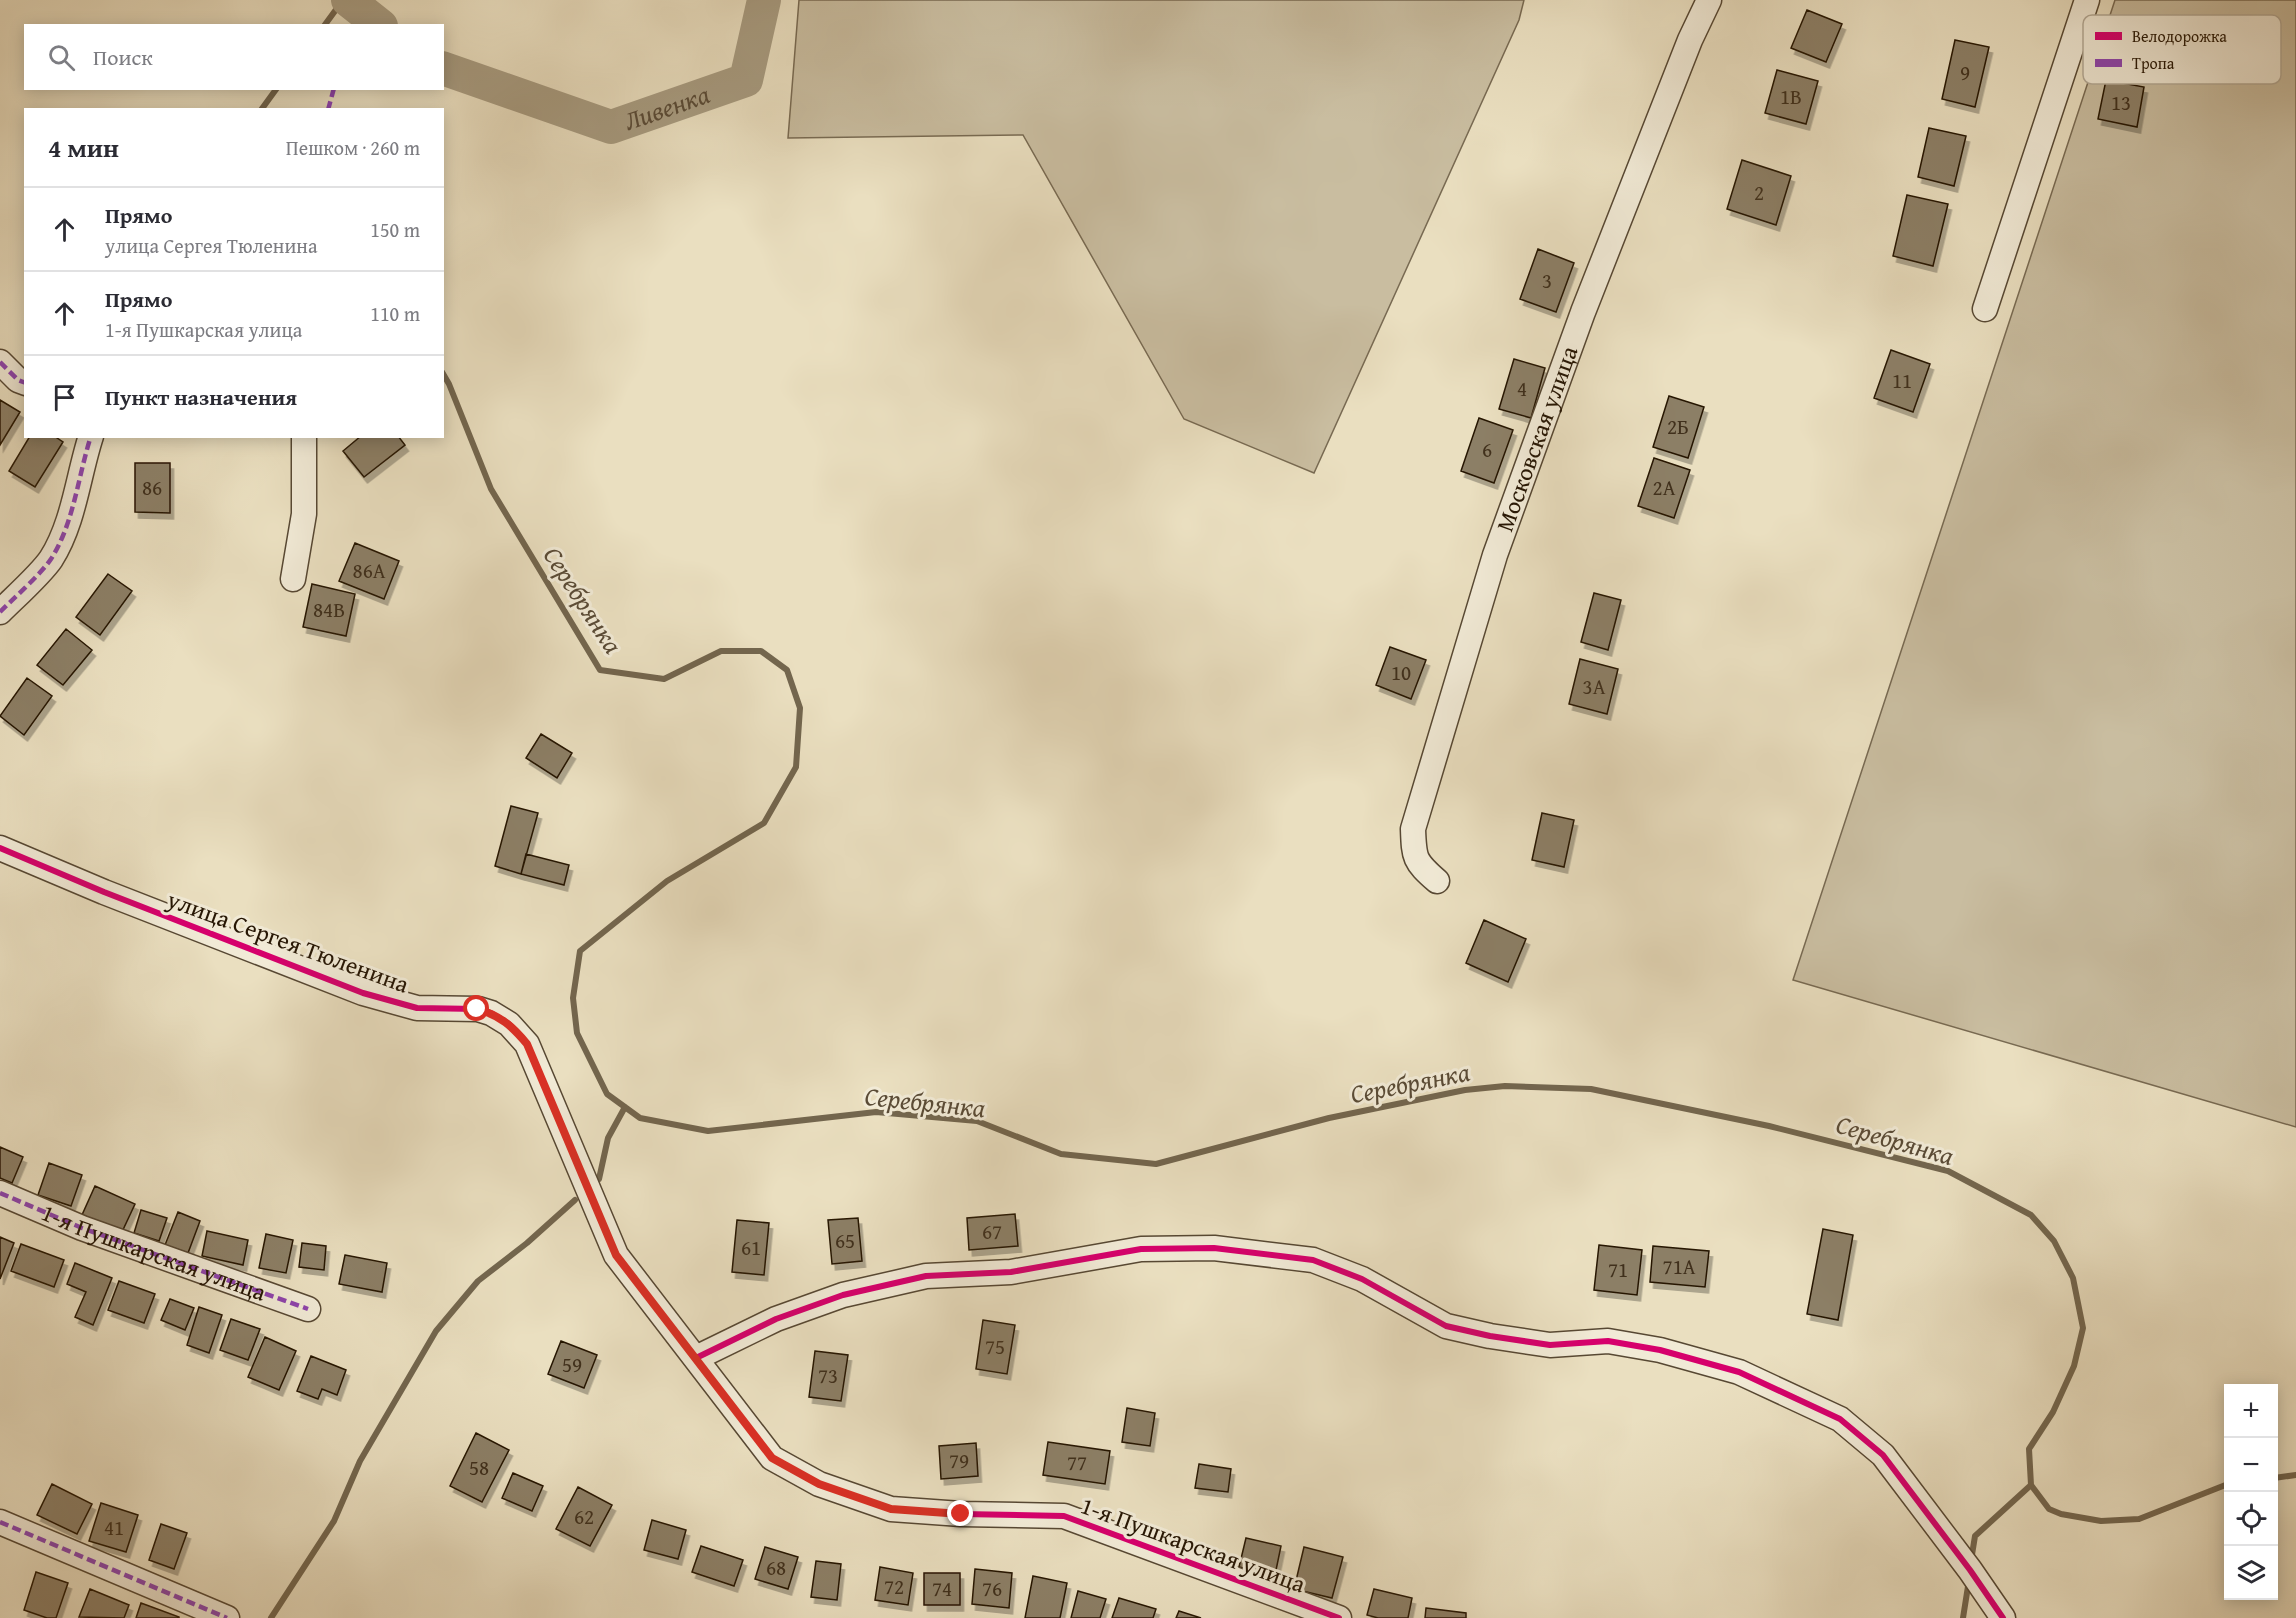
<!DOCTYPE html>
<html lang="ru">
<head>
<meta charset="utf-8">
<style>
	:root { --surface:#fff; --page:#f2f2f3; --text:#2b2b33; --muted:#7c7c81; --line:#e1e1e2 }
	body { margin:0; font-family:"Gentium Book Plus",serif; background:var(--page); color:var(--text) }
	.controls { position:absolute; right:18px; bottom:18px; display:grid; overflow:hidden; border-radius:0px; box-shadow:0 3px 15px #0003 }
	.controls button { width:54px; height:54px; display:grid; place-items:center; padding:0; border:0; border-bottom:2px solid var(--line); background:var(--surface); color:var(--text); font:30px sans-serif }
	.stop { position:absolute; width:18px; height:18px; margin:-14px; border:4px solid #d93025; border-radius:50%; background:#fff }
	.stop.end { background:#d93025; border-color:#fff; box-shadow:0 2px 6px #0008 }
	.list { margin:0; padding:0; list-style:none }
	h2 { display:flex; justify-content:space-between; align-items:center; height:78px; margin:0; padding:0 24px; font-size:26px }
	h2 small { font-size:20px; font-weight:400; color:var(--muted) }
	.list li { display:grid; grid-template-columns:39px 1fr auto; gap:18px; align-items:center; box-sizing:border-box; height:84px; padding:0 24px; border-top:2px solid var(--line) }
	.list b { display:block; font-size:22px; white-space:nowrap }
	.list p { margin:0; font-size:20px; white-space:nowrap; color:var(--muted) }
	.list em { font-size:20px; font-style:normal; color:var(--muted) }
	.icon { flex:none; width:33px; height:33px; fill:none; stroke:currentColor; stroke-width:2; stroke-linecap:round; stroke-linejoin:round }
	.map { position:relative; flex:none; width:2296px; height:1618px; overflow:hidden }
	.search { position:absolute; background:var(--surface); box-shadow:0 3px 15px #0003; left:24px; top:24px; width:420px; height:66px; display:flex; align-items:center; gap:15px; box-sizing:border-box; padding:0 21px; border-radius:0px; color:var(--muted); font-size:22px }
	.panel { position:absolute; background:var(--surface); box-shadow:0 3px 15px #0003; left:24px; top:108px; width:420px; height:330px; border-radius:0px }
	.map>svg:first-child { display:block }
</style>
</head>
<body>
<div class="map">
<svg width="2296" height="1618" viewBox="0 0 2296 1618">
	<defs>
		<filter id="shadow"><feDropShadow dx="3.5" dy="6" stdDeviation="0" flood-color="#0004"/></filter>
	</defs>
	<rect width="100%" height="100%" fill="#eadfc0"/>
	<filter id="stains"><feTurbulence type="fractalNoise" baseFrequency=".00333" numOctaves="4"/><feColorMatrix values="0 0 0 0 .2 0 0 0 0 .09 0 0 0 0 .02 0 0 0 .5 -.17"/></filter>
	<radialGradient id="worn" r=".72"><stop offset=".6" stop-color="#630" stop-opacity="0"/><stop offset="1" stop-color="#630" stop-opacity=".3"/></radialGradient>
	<path fill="#c9bda0" stroke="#786a52" stroke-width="1.5" d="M799,0H1524L1519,20L1314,473L1184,419L1023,135L788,138Z
		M2115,0H2296V1127L1793,980Z"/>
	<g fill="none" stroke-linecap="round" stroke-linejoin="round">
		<path stroke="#73664e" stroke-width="6" d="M324,26L343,0
			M261,110L277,88
			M442,372L449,384L491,489L600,670L664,679L721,651H761L787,670L800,708L796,767L764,823L667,881L580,951L573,998L577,1033L607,1094L640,1118L708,1131L876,1112L977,1121L1061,1154L1156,1164L1329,1118L1465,1090L1505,1086L1591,1089L1769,1126L1948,1171L2031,1215L2054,1241L2073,1278L2083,1328L2074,1366L2053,1412L2029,1449L2031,1485L2049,1509L2061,1514L2101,1521L2139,1519L2228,1484
			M599,1179L608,1138L625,1107
			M2274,1478L2296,1475
			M1971,1561L1975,1536L2031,1485
			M271,1618L334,1521L360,1461L436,1331L478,1281L527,1243L575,1200
			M1963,1618L1969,1580"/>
		<g stroke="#a79b80" stroke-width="34">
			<path d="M348,0L381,26"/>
			<path id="s1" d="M442,68L611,127L746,80L764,0"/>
		</g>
	</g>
	<path fill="#8c7f66" stroke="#261604" stroke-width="1.5" filter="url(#shadow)" d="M1807,10L1842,24L1826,62L1791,48Z
		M1955,40L1989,47L1975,107L1942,99Z
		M1777,70L1818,81L1806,124L1765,113Z
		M2106,80L2144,87L2137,127L2098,119Z
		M1929,128L1966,136L1954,186L1918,177Z
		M1742,160L1791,176L1776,225L1727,209Z
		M1907,195L1948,204L1933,266L1893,256Z
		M1538,249L1574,263L1556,312L1520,299Z
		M1891,350L1930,364L1913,412L1874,398Z
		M1514,359L1545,368L1531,418L1499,409Z
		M1669,396L1704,407L1688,458L1653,447Z
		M0,400L20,412L0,445Z
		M1479,418L1513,430L1494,483L1461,471Z
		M30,436H54L63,442L35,487L9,471Z
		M361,436H398L405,445L364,477L343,451Z
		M1654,458L1690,470L1674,518L1638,506Z
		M135,463H170V513L135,512Z
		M355,543L399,561L384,599L339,581Z
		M108,574L132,591L100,635L76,617Z
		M312,584L355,594L346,636L303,627Z
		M1594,593L1621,600L1608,650L1581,642Z
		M66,629L92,650L63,685L37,665Z
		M1390,647L1426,660L1411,699L1376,685Z
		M1580,659L1618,669L1607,714L1569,704Z
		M27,678L52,696L24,735L0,716Z
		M541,734L572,753L557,778L526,758Z
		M511,806L538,813L521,874L495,866Z
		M1542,813L1574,820L1564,867L1532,860Z
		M526,854L569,865L564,885L521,874Z
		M1484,920L1526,939L1508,982L1466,963Z
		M0,1147L23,1157L12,1183L0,1178Z
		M49,1163L82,1175L71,1206L38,1195Z
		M95,1186L135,1204L121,1234L82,1215Z
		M141,1210L167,1218L159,1241L134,1233Z
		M178,1212L200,1221L188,1253L165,1245Z
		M1015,1214L1018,1246L969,1250L967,1218Z
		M858,1218L862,1261L832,1264L828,1220Z
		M737,1220L769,1223L764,1275L732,1272Z
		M1823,1229L1853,1235L1838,1320L1807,1314Z
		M207,1231L248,1240L243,1265L202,1256Z
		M266,1234L293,1240L286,1273L259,1268Z
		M0,1237L14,1243L0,1279Z
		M302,1243L326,1246L324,1270L299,1267Z
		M21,1244L64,1260L54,1287L11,1271Z
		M1599,1245L1642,1250L1637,1295L1594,1290Z
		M1653,1246L1709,1251L1705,1287L1650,1282Z
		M345,1255L387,1263L382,1292L339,1284Z
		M75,1263L112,1278L93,1325L75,1317L86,1292L67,1284Z
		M119,1281L155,1294L144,1323L108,1310Z
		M170,1299L194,1308L185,1330L161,1320Z
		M199,1307L222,1315L209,1353L187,1345Z
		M231,1319L260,1329L248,1360L220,1350Z
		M983,1320L1015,1325L1007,1374L976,1369Z
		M265,1337L296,1351L279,1390L248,1377Z
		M561,1341L597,1355L584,1388L548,1374Z
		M815,1351L848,1355L841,1401L809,1397Z
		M311,1356L346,1370L337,1395L322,1389L318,1399L297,1391Z
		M1127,1408L1155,1413L1150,1446L1122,1442Z
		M476,1433L509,1450L482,1502L450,1486Z
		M1048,1442L1110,1451L1105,1484L1043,1475Z
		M976,1443L978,1476L941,1479L939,1446Z
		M1199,1464L1231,1469L1228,1492L1195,1488Z
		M513,1473L543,1486L532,1511L502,1498Z
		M52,1484L92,1504L77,1534L37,1515Z
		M578,1487L612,1505L590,1546L556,1529Z
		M101,1503L138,1515L126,1552L89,1541Z
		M652,1520L686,1530L678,1559L644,1550Z
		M161,1524L187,1533L174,1569L149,1560Z
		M1246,1538L1281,1546L1275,1575L1239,1567Z
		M701,1546L743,1560L734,1586L692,1572Z
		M765,1547L798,1557L788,1589L755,1579Z
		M1304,1547L1343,1557L1332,1598L1294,1589Z
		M816,1561L841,1564L837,1600L811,1597Z
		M880,1567L913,1573L908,1605L875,1600Z
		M975,1569L1012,1573L1009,1608L972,1604Z
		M36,1572L68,1583L56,1618H47L24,1610Z
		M924,1573H960V1605H924Z
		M1033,1576L1067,1583L1060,1618H1025Z
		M90,1589L129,1605L124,1618L79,1617Z
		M1374,1589L1412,1598L1408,1618H1378L1367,1615Z
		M1078,1591L1106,1599L1100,1618H1071Z
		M1119,1598L1156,1609L1153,1618H1112Z
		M141,1603L179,1617V1618H136Z
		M1426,1608L1466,1613V1618H1425Z
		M1179,1611L1201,1618H1176Z"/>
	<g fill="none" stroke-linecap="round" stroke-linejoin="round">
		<defs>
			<g id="minor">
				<path d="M1985,309L2087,0"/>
				<path d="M0,362L18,380L26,383"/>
				<path d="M293,579L304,514V436"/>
				<path d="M0,612C14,598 41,574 51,559C74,523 78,476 91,436"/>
				<path d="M0,848L104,892L363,993L417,1008L478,1009L491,1013L509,1024L527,1044L616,1255L772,1458L819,1484L891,1509L961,1514L1064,1516L1339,1618"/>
				<path id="s2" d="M1437,881C1414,861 1414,858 1413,829L1495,555L1583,312L1690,40L1709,0"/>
				<path d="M0,1193L82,1228L308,1309"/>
				<path d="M696,1358L776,1319L843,1295L926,1276L1011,1272L1141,1249L1214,1248L1313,1260L1362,1279L1446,1326L1490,1336L1550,1345L1608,1341L1660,1350L1739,1372L1840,1419L1883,1455L1970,1570L2003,1618"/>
				<path d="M0,1522L227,1618"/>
			</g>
		</defs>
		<use href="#minor" stroke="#574833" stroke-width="27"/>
		<use href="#minor" stroke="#f1ead6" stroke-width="24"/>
		<g stroke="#8e44ad" stroke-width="4.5" stroke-dasharray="9 4.5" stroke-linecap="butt">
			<path d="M328,110L334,88"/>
			<path d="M0,362L18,380L26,383"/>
			<path d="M0,612C14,598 41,574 51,559C74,523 78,476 91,436"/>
			<path id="s3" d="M0,1193L82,1228L308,1309"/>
			<path d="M0,1522L227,1618"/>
		</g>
		<defs>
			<path id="cycleway" d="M0,848L104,892L363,993L417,1008L478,1009L491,1013L509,1024L527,1044L616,1255L772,1458L819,1484L891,1509L961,1514L1064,1516L1339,1618
				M696,1358L776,1319L843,1295L926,1276L1011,1272L1141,1249L1214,1248L1313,1260L1362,1279L1446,1326L1490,1336L1550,1345L1608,1341L1660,1350L1739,1372L1840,1419L1883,1455L1970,1570L2003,1618"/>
		</defs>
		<use href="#cycleway" stroke="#f1ead6" stroke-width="10"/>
		<use href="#cycleway" stroke="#d6006c" stroke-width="6"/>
	</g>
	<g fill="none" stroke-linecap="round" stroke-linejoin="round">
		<path stroke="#d93025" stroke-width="8" d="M477,1009C500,1015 513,1027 527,1044L616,1255L772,1458L819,1484L891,1509L961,1514"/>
	</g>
	<g text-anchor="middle" stroke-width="6" stroke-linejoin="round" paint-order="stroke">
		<g font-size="21" fill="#40301c">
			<text x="1965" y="80">9</text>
			<text x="1791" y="104">1В</text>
			<text x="2121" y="110">13</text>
			<text x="1759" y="200">2</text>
			<text x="1547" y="288">3</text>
			<text x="1902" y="388">11</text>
			<text x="1522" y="396">4</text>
			<text x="1678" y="434">2Б</text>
			<text x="1487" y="457">6</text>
			<text x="152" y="495">86</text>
			<text x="1664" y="495">2А</text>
			<text x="369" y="578">86А</text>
			<text x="329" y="617">84В</text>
			<text x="1401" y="680">10</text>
			<text x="1594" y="694">3А</text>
			<text x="992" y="1239">67</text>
			<text x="845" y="1248">65</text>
			<text x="751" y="1255">61</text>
			<text x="1679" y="1274">71А</text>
			<text x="1618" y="1277">71</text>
			<text x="995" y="1354">75</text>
			<text x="572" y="1372">59</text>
			<text x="828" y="1383">73</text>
			<text x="959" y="1468">79</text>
			<text x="1077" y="1470">77</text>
			<text x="479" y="1475">58</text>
			<text x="584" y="1524">62</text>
			<text x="114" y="1535">41</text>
			<text x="776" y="1575">68</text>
			<text x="894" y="1594">72</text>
			<text x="942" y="1596">74</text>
			<text x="992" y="1596">76</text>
		</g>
		<g font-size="24" fill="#261604" stroke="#f1ead6">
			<text dy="8" stroke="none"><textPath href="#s2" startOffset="470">Московская улица</textPath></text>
			<text transform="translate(288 942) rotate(20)" y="8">улица Сергея Тюленина</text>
			<text dy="8" stroke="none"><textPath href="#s3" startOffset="165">1-я Пушкарская улица</textPath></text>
			<text transform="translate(1193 1545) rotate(20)" y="8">1-я Пушкарская улица</text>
		</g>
		<g font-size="26" font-style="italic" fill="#5a4b36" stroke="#f1ead6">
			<text dy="9" stroke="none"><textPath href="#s1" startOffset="238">Ливенка</textPath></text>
			<text transform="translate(583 600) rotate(57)" y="9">Серебрянка</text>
			<text transform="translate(1410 1083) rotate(-11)" y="9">Серебрянка</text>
			<text transform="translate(925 1102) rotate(6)" y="9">Серебрянка</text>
			<text transform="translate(1895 1140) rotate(16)" y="9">Серебрянка</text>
		</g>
	</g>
	<rect x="2083" y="15" width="198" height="69" rx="9" fill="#f1ead6" stroke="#b4aa97" stroke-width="1.5"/>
	<rect x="2095" y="32" width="27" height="8" fill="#d6006c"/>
	<rect x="2095" y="59" width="27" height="8" fill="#8e44ad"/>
	<g font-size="16" fill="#261604">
		<text x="2132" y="42">Велодорожка</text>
		<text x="2132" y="69">Тропа</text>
	</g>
	<rect width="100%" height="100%" filter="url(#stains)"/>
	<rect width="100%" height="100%" fill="url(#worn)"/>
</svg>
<div class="controls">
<button>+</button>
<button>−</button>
<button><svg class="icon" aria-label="locate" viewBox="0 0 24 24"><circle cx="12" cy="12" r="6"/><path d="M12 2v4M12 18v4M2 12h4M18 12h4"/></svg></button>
<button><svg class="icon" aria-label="layers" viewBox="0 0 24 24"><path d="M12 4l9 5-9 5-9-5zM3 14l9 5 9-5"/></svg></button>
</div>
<div class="stop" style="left:477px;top:1009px"></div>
<div class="stop end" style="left:961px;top:1514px"></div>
<div class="search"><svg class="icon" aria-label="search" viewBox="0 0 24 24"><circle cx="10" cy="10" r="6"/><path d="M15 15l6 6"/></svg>Поиск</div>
<section class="panel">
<h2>4 мин<small>Пешком · 260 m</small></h2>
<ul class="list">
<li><svg class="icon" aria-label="ahead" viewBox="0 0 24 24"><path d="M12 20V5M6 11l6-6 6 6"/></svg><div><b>Прямо</b><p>улица Сергея Тюленина</p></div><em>150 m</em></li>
<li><svg class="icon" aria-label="ahead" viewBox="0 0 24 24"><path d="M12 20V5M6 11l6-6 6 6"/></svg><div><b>Прямо</b><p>1-я Пушкарская улица</p></div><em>110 m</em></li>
<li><svg class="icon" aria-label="arrive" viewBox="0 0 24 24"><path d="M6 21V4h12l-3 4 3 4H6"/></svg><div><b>Пункт назначения</b></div></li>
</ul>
</section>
</div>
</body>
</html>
